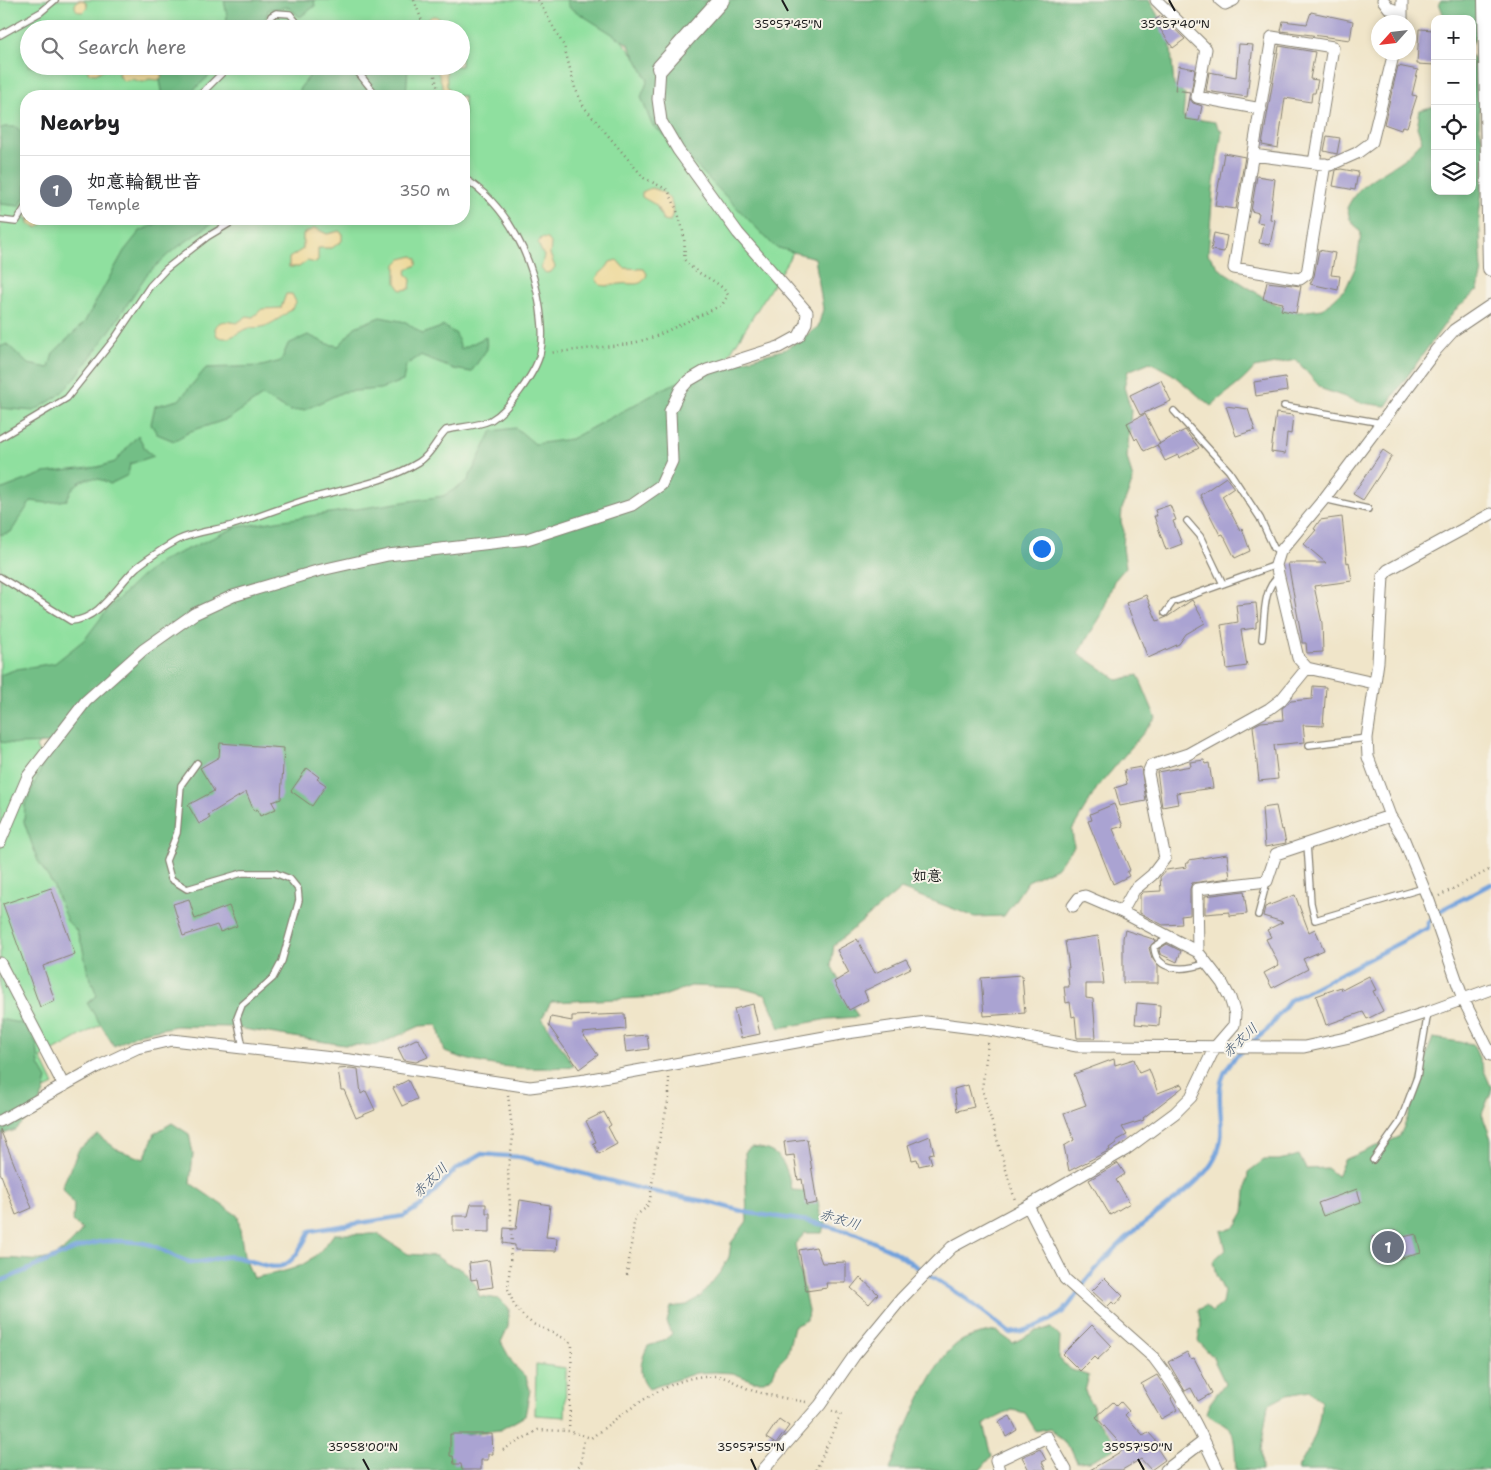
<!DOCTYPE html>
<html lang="en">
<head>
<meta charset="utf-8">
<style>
	:root { --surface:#fff; --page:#f6f6f6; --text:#202124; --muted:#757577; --line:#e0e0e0; --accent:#1f6fb2 }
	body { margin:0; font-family:"Shantell Sans","Klee One",sans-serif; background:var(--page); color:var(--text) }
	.controls { position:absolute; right:15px; top:15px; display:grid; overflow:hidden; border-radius:10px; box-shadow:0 2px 8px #0003 }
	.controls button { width:45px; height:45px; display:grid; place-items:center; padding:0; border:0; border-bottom:1px solid var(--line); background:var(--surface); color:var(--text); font:25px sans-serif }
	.compass { position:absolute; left:1371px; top:15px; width:45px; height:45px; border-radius:50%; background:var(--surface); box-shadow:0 2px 8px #0003; rotate:243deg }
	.you { position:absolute; left:1041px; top:548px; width:18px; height:18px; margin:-12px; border:4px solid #fff; border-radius:50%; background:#1a73e8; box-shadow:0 0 0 8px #1a73e833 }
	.badge { display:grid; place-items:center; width:32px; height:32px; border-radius:50%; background:var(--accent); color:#fff; font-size:16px; font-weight:700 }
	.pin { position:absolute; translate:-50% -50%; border:2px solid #fff; box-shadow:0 1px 5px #0006 }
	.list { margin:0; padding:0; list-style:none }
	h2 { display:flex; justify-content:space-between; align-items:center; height:65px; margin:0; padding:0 20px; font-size:21px }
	h2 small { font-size:16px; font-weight:400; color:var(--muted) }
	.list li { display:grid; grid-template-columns:32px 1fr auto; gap:15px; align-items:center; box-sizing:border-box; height:70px; padding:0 20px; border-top:1px solid var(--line) }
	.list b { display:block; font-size:19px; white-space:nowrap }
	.list p { margin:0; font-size:16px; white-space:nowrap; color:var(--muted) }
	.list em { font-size:16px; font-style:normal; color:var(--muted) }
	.icon { flex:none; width:28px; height:28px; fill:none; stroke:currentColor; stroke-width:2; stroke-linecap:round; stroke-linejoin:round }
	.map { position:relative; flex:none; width:1491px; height:1470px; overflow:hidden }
	.search { position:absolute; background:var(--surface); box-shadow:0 2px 8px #0003; left:20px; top:20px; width:450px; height:55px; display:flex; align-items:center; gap:12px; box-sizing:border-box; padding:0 18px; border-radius:28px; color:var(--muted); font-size:19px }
	.panel { position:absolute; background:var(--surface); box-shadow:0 2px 8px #0003; left:20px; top:90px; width:450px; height:135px; border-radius:20px }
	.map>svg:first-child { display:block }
</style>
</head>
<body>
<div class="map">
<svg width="1491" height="1470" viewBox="0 0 1491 1470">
	<rect width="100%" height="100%" fill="#f7f3e8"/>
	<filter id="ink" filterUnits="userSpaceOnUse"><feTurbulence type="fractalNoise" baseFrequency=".02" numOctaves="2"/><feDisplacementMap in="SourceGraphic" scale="10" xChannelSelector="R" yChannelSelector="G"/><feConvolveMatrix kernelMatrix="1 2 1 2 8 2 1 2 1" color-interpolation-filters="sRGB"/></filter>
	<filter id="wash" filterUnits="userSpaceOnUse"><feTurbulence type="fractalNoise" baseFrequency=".0096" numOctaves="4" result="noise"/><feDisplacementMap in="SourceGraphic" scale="20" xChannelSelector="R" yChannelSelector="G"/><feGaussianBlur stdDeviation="1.12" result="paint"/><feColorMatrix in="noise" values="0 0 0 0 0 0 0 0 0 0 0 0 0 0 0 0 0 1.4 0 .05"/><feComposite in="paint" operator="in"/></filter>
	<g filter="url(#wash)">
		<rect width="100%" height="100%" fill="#f0e5c9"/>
		<path fill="#8fe09f" stroke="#567e5e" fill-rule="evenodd" d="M0,0H587L797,246L659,467L111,663L36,747L147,982L100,1025L41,1058L54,1085L0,1112ZM29,29H461V66H29ZM26,96H464V219H26Z
			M536,1364L566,1368L565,1417L535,1415Z"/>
		<path fill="#73be86" stroke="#486d51" d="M224,0H314L315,6L300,17L288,7L269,9L261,29H221L226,26L227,16Z
			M566,0H1149L1170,37L1174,86L1185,94L1183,117L1215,122L1222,132L1213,189L1208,254L1221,270L1271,302L1299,312L1323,309L1346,288L1357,264L1361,233L1350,219L1347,208C1360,181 1379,176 1402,160C1410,155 1416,147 1422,141L1417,127L1420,110L1435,106V191H1472V55L1475,59L1480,96L1479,125L1486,157L1479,216L1482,270L1478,290L1454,311L1386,406L1362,403L1322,389L1296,360L1254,368C1242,384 1226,392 1211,406L1172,374L1150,362L1128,371L1124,387L1131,410L1127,457L1133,480L1122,509L1121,522L1124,531L1123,548L1126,567L1114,581L1101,616L1078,653L1118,680L1138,675L1156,718L1097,788L1072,830L1074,847L1056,868L1028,881L1004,916L975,917L901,889L834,945L831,965L858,1017L828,1019L780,1028L766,995L741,988L691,986L661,997L551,1002L542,1018L574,1066C531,1071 485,1068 445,1052L437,1025L420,1026L377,1045H344L231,1027L176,1026L140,1033L114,1046L87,1003L97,996L87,969L82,945L76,930L67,921L53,885L38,861L24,822L25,804L53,743L19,744L0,742V675L17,669L55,663L85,639L107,610L140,578L161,561L237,527L443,496L467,482L492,431L516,428L535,444L571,439L669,386L705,371L786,349L818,327L823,309L815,258L775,247L673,142L652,125L641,97L648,80L628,44L569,7Z
			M1441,0H1479L1476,36L1472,44V19H1445L1439,3Z
			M173,66H220L187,96H163L159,75L172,69Z
			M332,66H408L406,96H297L300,88L311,74L327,72Z
			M4,127H16L26,136V195L19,206L0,204V129Z
			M166,219H218L171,252L147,274L111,329L73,381L58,396L34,411L0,408V347L7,344L28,364L49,368L53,353L84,323L124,251L140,231Z
			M380,317L406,322L422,334L444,326L456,334L461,349L486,337L487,349L471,372L454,369L420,356L406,365L403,381L380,389L343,392L304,410L290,411L262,396L228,419L191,431L174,441L157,434L151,424L155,406L179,400L206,368L262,366L281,361L288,344L308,335L328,344L339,346L355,327Z
			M138,435L146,450L154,456L130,464L128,475L110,484C92,473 74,479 67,500L47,503L31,501L11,532L0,535V490L44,473L98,467L115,462Z
			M0,1019L24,1024L37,1044L39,1065L47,1079L44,1093L35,1110L16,1130L0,1135Z
			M1433,1038L1473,1044L1491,1087V1092L1482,1114L1491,1139V1470H1297C1311,1446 1320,1430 1321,1402L1310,1391L1287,1395L1268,1405L1261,1450L1262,1470H1236C1235,1459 1236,1432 1228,1426C1220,1421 1216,1422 1207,1413L1210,1403L1225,1383L1212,1356L1198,1341L1201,1325L1198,1310L1205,1306L1212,1312L1222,1304L1224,1291L1216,1275L1213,1261L1226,1249L1221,1231L1236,1226L1244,1212L1248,1172L1264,1160H1279L1299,1155L1306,1169L1327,1168L1337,1176L1344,1160L1399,1137C1416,1105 1419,1070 1433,1038Z
			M172,1123L189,1134L193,1154L190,1183L238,1216L244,1256L253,1278C294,1269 308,1270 334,1234H378L408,1254L436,1256L447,1264L462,1269L476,1285L479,1296L499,1299L509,1309L508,1327L501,1342L513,1364L526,1377L530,1390L525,1416L500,1430L463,1434L465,1470H0V1259C13,1257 28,1261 40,1260C58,1258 73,1243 82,1230L73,1221L74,1204L62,1187L79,1149L98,1135L118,1150L144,1159L155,1133Z
			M751,1147C781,1149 786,1164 792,1190L805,1191L818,1201L820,1214L827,1224L822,1233H805L795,1244L808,1311L807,1320L794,1326L787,1355L777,1365L773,1375L764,1381H753L733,1373L715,1372L696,1373L649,1389C637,1376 640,1361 648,1346L663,1341L672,1334L667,1322L671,1307L687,1305L701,1296L721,1271L729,1257L731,1243L747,1221L745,1152Z
			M1051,1328L1060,1337L1059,1358L1069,1369L1089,1376L1085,1391L1088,1399L1093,1405L1094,1418L1112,1437L1114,1449L1090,1461L1077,1462L1072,1451L1050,1428L1036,1431L1025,1413L1012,1410L984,1424L992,1456L980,1470H890C900,1441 931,1366 953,1347C965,1336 980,1334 996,1331L1013,1343L1036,1331Z"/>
		<path fill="#eeda9e" stroke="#857b5d" d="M75 6a6 6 0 1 1 12 0a6 6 0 1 1-12 0Z
			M428 22a6 6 0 1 1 12 0a6 6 0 1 1-12 0Z
			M86,66H108L96,74L89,73Z
			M436,66H446L447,86L453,96H446Z
			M123,68L128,70L134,68L142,72L151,68L158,69L162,77L158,80L149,79L143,82L132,79L124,81L118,75L119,70Z
			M651,188C667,191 678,204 670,221L663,220L656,205L642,197V192Z
			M29,219H44V222L38,228L29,224Z
			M315,228L327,234L339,231L342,233V241L332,248H318V260L316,263L307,261L299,267H289V258L303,249V234Z
			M541,238L548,239L551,243L550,254L555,267L551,272L546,273L541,269L544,256L538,244Z
			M413,256L417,259V265L408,269L406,273L411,280L410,289L401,290L396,283V264L401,259Z
			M617,260L624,268L644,269L647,274C642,289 631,282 620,284C612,285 609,287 600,285L596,279C600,271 605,272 610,262Z
			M286,294H292L296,302C294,310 271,325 262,327C257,328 251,327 246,329C236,333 229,342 217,336L215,329C219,318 228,322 237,323L247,316L253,317L262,309L281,308Z"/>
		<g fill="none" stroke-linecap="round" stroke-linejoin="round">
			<path stroke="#72a2dc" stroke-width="4.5" d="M1250,1044L1268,1029L1290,1000L1428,928V922L1443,909L1491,884
				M0,1281C28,1272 80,1242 107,1241C119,1241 140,1241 152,1245C165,1250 176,1259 190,1262C206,1265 219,1254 235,1257C248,1259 271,1270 282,1266C296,1261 303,1243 310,1231L404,1216L422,1205L455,1170L481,1154L520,1157L645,1190L708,1202L749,1213L808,1221L857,1234L893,1251L919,1268L965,1298L1010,1333C1028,1331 1045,1324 1060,1314C1070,1307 1078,1291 1086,1281C1097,1267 1109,1255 1122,1242C1147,1217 1200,1188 1215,1158C1235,1118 1198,1087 1244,1049"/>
		</g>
		<g id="blocks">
			<path fill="#aaa3d2" d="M1311,12L1353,21L1350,40L1281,31L1283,21L1307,24Z
				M1161,16L1185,39L1173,48L1154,20Z
				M1419,29L1435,30V65L1417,64Z
				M1239,44L1253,45L1247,97L1206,91L1209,72L1236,77Z
				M1279,46L1315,52L1310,79L1318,80L1315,93H1312L1311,102L1285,98L1278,148L1262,145Z
				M1179,66L1195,69L1190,99L1193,103L1202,106L1199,121L1185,119L1190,92L1175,90Z
				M1398,66L1418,70L1412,95L1417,96L1407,127L1402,126L1401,130L1384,124Z
				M1327,136L1340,138L1337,154L1324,151Z
				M1224,153L1245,157L1236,209L1215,206Z
				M1341,169L1358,172L1355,190L1333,186L1336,170Z
				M1257,176L1275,179L1270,219L1275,220L1270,245L1259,243L1263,223L1257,222L1259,213L1251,211Z
				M1214,233L1227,236L1224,252L1211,250Z
				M1319,250L1335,253L1331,275L1340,276L1338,290L1310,284L1314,276Z
				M1267,282L1301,286L1296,313L1281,310L1283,303L1263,299Z
				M1285,377L1287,391L1256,396L1254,382Z
				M1161,380L1171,401L1140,415L1130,395Z
				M1226,406L1248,409L1255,430L1236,436Z
				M1276,413L1293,415L1291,434L1287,433L1285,454L1271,452Z
				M1145,414L1160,444L1144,451L1137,438L1135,440L1127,423Z
				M1185,430L1199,448L1179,458L1178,455L1165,461L1157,445Z
				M1383,450L1392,456L1363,500L1353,494Z
				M1226,477L1234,488L1222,496L1240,530L1242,528L1250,551L1235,558L1223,534L1220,535L1200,495Z
				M1170,505L1176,520L1173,521L1182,544L1166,550L1154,516H1157L1155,510Z
				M1342,517L1347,563L1349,562L1352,581L1314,586L1322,623L1323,652L1307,653L1306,643H1302V640L1288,563H1326L1304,544L1316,530L1314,529L1320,520Z
				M1146,595L1157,621L1167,617L1192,600L1205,623L1186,634L1179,644L1148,658L1126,603Z
				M1256,603L1258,621L1256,622V628L1241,630L1247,666L1227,669L1221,625L1238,622L1236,605Z
				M1313,686L1326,687L1323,726L1303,725L1305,742L1274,745L1278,779L1259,781L1253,726L1261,722L1283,720L1282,708L1291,701L1312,699Z
				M220,743L284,748L281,799L272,802L276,809L260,816L257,809L254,811L246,792L208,815L210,818L199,824L188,805L214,791L200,768L219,757Z
				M1204,760L1205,764L1209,763L1213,788L1176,793L1178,804L1162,807L1157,772L1191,766L1190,762Z
				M1141,767L1146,801L1120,806L1115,788L1127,784L1124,770Z
				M307,768L319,777L317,779L326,785L312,806L291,791Z
				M1114,804L1123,826L1113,829L1130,870L1127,872L1129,876L1113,884L1088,821L1092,820L1090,814Z
				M1276,806L1281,830L1283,829L1286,843L1265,847L1262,808Z
				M1227,854L1230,878L1192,883L1190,889V915L1181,916L1182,924L1163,925L1140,913V895L1143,892L1161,891L1160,877L1166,870L1187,867L1186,863H1189V860Z
				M51,888L75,954L43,966L55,1001L40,1007L3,904Z
				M1244,891L1247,914L1229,916V912L1205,914V896Z
				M1295,895L1309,932L1315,929L1324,950L1303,959L1308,969L1272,988L1264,973L1279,965L1266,939L1271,937L1267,930L1283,922L1263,916L1265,907Z
				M189,899L195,919L229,906L237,926L220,932L217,925L183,936L173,904Z
				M1125,930L1156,940L1149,948L1152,958L1158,966V983H1123V938Z
				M1098,936L1104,984H1086V998L1093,999L1096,1038H1077L1075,1016L1072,1017L1070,1002L1066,1003L1064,987H1069L1067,968H1069L1065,941Z
				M857,939L875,973L906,959L911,968L864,991L868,1000L849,1010L834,982L849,973L837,950Z
				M1167,944L1181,951L1177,962L1160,954L1159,949Z
				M1022,975L1025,1013L984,1016L981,978Z
				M1369,976L1376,990L1373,991L1383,1011L1367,1019L1363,1012L1326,1025L1316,996L1341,987L1342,990Z
				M1137,1003L1160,1005L1159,1026L1135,1024Z
				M753,1004L760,1034L741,1038L734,1009Z
				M625,1014L626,1029L582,1033L598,1055L579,1069L549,1026L551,1017L572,1021V1016Z
				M647,1035L649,1049L626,1052L624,1037Z
				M416,1039L419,1040L428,1057L416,1062L404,1060L398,1048Z
				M1114,1059L1115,1065L1134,1059L1139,1073L1149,1069L1158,1093L1181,1084L1183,1087L1143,1118L1144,1120L1122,1127L1127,1135L1116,1141V1143L1109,1148L1110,1150L1069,1171L1064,1146L1074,1140L1064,1113L1086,1105L1074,1074Z
				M350,1068L358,1069L361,1094L366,1091L375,1110L356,1118L344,1090H341L338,1069Z
				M408,1080L417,1099L402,1106L393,1088Z
				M968,1085L974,1107L957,1111L954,1089Z
				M604,1112L611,1125L608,1127L617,1144L599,1154L593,1143L596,1142L586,1121Z
				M0,1129L32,1208L16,1215L0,1172Z
				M930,1136L934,1153L929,1154L932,1163L919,1166L917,1159L912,1160L908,1145Z
				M807,1139L817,1203L806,1205L802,1179L798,1180L794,1155L786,1156L784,1142Z
				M1118,1163L1125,1174L1116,1180L1130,1203L1110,1215L1089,1180Z
				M1357,1189L1361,1202L1323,1216L1318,1203Z
				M520,1200L550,1205L546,1237L557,1238L556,1251L515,1250V1245L503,1243L504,1228L516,1229Z
				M471,1204H486V1213H490V1232L453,1231V1216H468Z
				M1397,1230L1399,1238L1416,1234L1421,1253L1379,1264L1372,1237Z
				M816,1247L822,1263L846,1262V1283H826L827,1288L806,1291L799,1250Z
				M489,1260L493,1287L479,1289L477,1279L471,1280L469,1263Z
				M860,1277L878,1294L869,1304L851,1288Z
				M1105,1278L1123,1296L1115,1305L1112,1302L1108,1306L1092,1291Z
				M1092,1325L1112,1346L1097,1360L1094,1357L1080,1371L1063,1354Z
				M1187,1352L1191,1359L1194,1358L1212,1393L1198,1401L1191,1388L1185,1391L1168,1362Z
				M1157,1375L1172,1398L1171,1399L1177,1410L1161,1419L1141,1384Z
				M1113,1402L1117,1406L1121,1402L1129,1411L1125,1415L1143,1435L1148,1432L1158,1443L1155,1445L1165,1460L1151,1470L1141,1459L1122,1470H1090L1125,1449L1096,1417Z
				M1010,1416L1017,1430L1006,1437L999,1422Z
				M779,1419L789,1426L776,1444L766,1438Z
				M450,1434H492L493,1454H488V1460H481V1470H462L461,1464H454L453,1456H450Z
				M1040,1449L1046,1460L1042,1462L1046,1470H1029L1022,1457Z"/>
		</g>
	</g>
	<g filter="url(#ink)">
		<use href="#blocks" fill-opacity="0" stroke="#868072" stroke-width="1"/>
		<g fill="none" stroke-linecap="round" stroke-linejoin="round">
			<defs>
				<path id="lane" d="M267,29L271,16L276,13L290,14L302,29
					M0,35L41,12L55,0
					M353,66L377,96
					M199,96L229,66
					M0,220L16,222L26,206
					M1284,406L1382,423
					M1174,411L1229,471L1260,518L1274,548L1280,552
					M0,438L67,398L115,338L150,286L166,269L207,237L237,219
					M1324,499L1368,509
					M1187,521L1200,536L1223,584
					M0,577L71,621C100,620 118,584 137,567C147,559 167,546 178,540C194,532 216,530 233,525C258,517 283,507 308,499C346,488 385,483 419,462C432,454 436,440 446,430C460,427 479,426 491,420C503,413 511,402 520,391C528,380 537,367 540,354C544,339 542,323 540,308C533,258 508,206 464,178
					M1165,613L1173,602L1276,565
					M1262,639C1265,620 1262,587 1279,577
					M1309,745L1367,738
					M197,763L181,785L177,833L166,861L171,879L187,889L242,873H275L290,879L298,889L299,900L282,961L273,978L242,1005L237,1018L243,1047
					M1307,844L1311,903L1315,920L1424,888
					M1258,915L1267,881
					M1170,937L1154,947C1156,974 1188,970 1207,963
					M1373,1160L1400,1122L1417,1077L1428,1012"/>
				<path id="street" d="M1156,0L1206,49L1197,97L1261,109
					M1220,0L1225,4L1234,0
					M1383,0L1389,8L1402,13
					M1402,22V0
					M1253,155L1330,165L1357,153L1372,142L1394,52
					M1314,163L1333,47L1272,37L1234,268L1300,279L1307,274L1325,164
					M1491,514L1388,570L1383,576L1378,662L1367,738L1368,757L1390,816L1402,835L1429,901L1463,999L1491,1055
					M1374,683L1307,668L1298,658L1276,565L1280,552L1324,499L1436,350L1454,330L1491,305
					M0,842L28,776L86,701L143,650L194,614L233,596L317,571L388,555L527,539L632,505L661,485L672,461L670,411L680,390L688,381L707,370L779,347L799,336L806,323L807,312L738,233L678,150L661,121L658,99L660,68
					M1122,912L1134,890L1152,875L1165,858L1148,773L1151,766L1188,754L1269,709L1281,700L1307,668
					M1198,952L1197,889L1267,881L1276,854L1390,816
					M0,963L64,1086
					M0,1121L97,1067L137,1048L172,1040L350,1060L530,1087L586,1080L847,1033L926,1022L990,1030L1077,1046L1304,1047L1350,1037L1428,1012L1491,989
					M1028,1206L1065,1279L1154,1358C1180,1391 1200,1431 1218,1470
					M763,1470L820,1405L854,1356L902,1298L940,1259L952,1247L1028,1206L1125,1150L1175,1113L1191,1097L1215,1047L1234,1025L1235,1014L1230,998L1222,983L1198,952L1122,912L1085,896L1079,898L1073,906
					M999,1470L996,1461L1047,1437L1066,1470
					M1166,1470L1204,1441"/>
				<path id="secondary" d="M1486,0L1491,268
					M660,68L721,0"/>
			</defs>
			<use href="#lane" stroke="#868072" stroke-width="8"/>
			<use href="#street" stroke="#868072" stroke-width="13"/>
			<use href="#secondary" stroke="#868072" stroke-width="18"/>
			<path stroke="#868072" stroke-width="2.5" stroke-dasharray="1 4" stroke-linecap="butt" d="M414,0L425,29
				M538,0L564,46L575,88L584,107L644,178L668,190C679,214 687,233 684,259C696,277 717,277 728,295L722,305L654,337L630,344L549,353
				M433,66L439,96
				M1439,896L1491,869
				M988,1043L982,1089L1015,1200
				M508,1095L513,1137L508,1172L512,1237L508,1289L514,1305L524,1317L533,1324L568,1340L572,1345L569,1431
				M627,1275L635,1216L646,1208L650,1200L656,1154L669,1098V1077
				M503,1450L538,1430L569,1431L591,1438C624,1413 671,1373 715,1376C728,1376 741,1387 754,1391C771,1396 789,1399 806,1402
				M575,1470L581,1464L584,1438
				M816,1470L841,1414L832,1411"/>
			<use href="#lane" stroke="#fff" stroke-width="5.5"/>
			<use href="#street" stroke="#fff" stroke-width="11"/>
			<use href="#secondary" stroke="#fff" stroke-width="16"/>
		</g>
	</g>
	<path fill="none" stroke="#1c1c1c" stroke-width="2" d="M782,0L788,11M1169,0L1175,11M363,1459L369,1470M751,1459L756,1470M1138,1459L1144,1470"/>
	<g text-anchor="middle" stroke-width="4" stroke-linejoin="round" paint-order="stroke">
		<g font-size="14" font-style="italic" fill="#435872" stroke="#f7f3e8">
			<text transform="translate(1240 1040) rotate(-43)" y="5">赤衣川</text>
			<text transform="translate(430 1180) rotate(-44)" y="5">赤衣川</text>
			<text transform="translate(840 1219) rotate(17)" y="5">赤衣川</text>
		</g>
		<g font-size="15" font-weight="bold" fill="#1c1c1c" stroke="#f7f3e8">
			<text x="927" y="881">如意</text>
		</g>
	</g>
	<g font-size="12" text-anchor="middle" fill="#1c1c1c" stroke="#f7f3e8" stroke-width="4" stroke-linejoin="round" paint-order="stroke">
		<text x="788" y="28">35°57'45"N</text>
		<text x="1175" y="28">35°57'40"N</text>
		<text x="363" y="1451">35°58'00"N</text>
		<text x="751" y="1451">35°57'55"N</text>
		<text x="1138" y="1451">35°57'50"N</text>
	</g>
</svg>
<div class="controls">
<button>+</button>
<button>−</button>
<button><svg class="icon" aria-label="locate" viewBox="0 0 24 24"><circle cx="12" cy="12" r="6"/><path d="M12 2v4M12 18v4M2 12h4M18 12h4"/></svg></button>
<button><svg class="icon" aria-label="layers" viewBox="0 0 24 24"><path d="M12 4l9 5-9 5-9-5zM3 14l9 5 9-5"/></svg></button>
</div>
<svg class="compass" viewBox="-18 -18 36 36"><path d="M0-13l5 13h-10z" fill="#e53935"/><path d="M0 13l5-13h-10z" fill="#757577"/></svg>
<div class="you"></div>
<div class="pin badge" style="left:1388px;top:1247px;background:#6b7280">1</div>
<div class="search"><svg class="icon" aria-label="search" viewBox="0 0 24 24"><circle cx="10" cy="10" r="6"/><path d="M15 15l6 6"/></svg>Search here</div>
<section class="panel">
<h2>Nearby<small></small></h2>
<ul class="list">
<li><span class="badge" style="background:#6b7280">1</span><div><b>如意輪観世音</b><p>Temple</p></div><em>350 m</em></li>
</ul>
</section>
</div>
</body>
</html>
